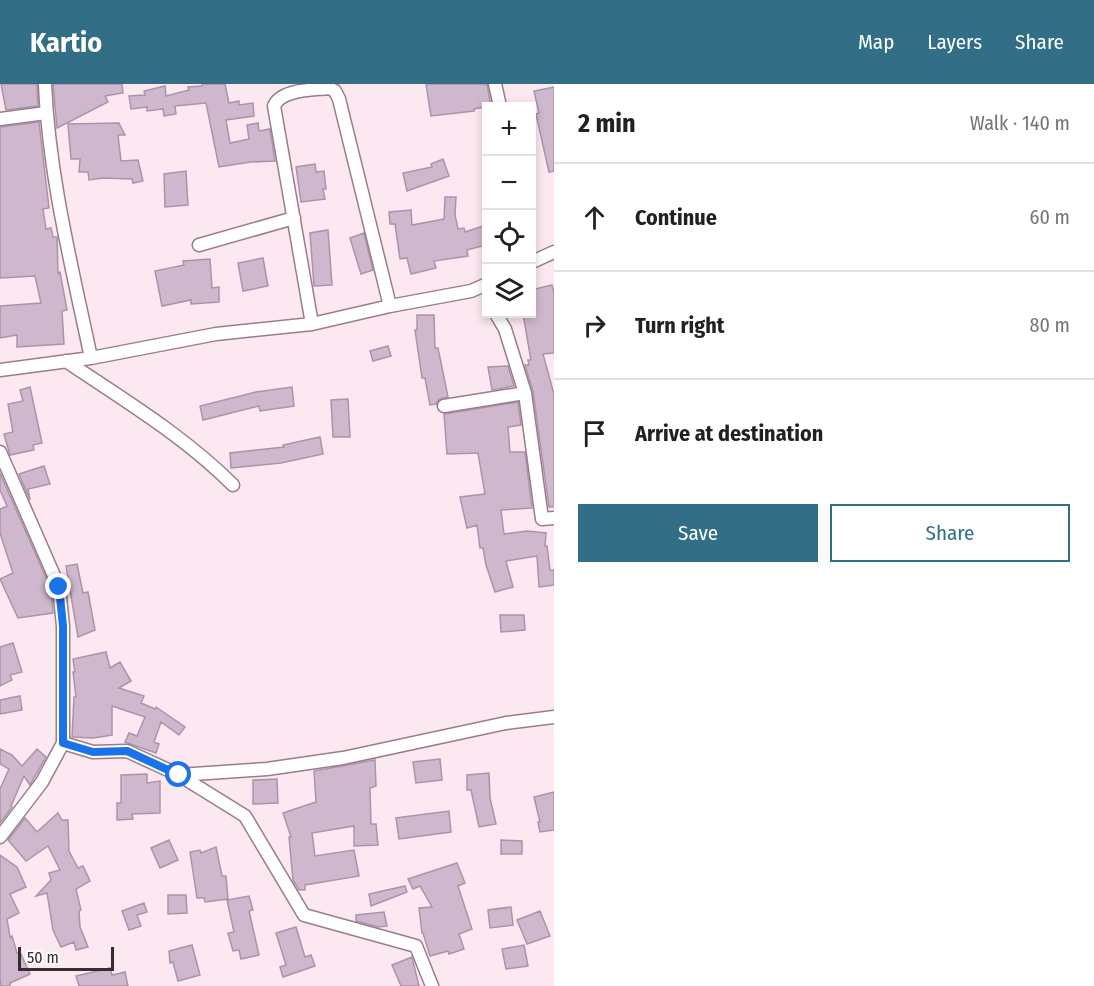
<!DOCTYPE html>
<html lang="en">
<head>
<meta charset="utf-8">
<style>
	:root { --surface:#fff; --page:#f6f6f6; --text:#202124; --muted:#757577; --line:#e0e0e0; --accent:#326f86 }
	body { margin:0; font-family:"Fira Sans Condensed",sans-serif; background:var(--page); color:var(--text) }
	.controls { position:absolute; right:18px; top:18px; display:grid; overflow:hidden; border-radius:0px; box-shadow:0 3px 9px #0003 }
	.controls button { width:54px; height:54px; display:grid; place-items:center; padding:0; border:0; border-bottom:2px solid var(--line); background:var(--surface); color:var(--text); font:30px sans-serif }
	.scale { position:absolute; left:18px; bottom:15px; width:96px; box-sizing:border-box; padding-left:6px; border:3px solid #382c31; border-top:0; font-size:16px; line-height:21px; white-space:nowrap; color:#382c31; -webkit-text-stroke:4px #fcfcfc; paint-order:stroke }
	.stop { position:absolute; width:18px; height:18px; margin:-14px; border:4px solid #1a73e8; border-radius:50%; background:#fff }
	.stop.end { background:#1a73e8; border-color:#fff; box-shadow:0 2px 6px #0008 }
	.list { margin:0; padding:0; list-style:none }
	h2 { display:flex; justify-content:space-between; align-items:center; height:78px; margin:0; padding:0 24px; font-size:26px }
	h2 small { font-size:20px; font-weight:400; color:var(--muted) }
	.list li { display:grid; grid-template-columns:39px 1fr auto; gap:18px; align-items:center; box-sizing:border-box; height:108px; padding:0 24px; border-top:2px solid var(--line) }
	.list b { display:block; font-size:22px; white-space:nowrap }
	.list em { font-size:20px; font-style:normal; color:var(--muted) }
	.actions { display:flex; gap:12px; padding:18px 24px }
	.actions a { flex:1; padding:14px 0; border:2px solid var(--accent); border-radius:0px; text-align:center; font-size:21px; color:var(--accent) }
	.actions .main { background:var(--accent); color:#fff }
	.icon { flex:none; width:33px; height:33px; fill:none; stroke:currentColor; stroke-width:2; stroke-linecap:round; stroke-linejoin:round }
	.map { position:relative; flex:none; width:554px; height:902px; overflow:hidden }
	header { display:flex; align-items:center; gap:36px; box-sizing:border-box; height:84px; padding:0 30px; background:var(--accent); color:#fff }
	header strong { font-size:28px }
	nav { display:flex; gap:33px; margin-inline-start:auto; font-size:21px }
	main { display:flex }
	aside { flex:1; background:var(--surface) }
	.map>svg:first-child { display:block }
</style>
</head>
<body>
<header>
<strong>Kartio</strong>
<nav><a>Map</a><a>Layers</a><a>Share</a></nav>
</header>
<main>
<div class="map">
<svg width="554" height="902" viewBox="0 0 554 902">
	<rect width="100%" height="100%" fill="#fce8f0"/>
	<path fill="#cfb8ce" stroke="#aa94a9" stroke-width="1.5" d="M1,0H37L38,22L6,26Z
		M53,0H122L123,9L105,12L108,18L57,44Z
		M202,0H225L229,19L239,17V21L253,19L254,32L226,36L230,59L249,55L247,41L258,39L259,47L270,45L275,77L251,78L219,83L206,19L175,22L176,30L164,32L163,25L147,27V23L131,25L129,12L145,11L144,7L165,2L166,12L189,6L188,3L202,2Z
		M426,0H487L491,22L474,25V27L431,32Z
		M554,3V87L549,88L536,30L539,29L534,7Z
		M39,38L49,124L43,125L46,145L51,144L53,153H57L58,189L60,188L67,226L62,227L64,260L17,263V251L0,254V222L41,219L35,192L0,194V43Z
		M119,39L125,51H118L121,77L138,76L143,97L133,99L132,95L103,94L89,96L88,88H79L80,75H71L68,40Z
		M443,75L449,92L407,107L403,89L432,83L431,80Z
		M315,80L316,88L324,87L326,105H323L325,115L301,118L296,83Z
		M186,87L188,121L165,123L164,90Z
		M445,113H456L455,131L458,145L464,144L465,148L486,141V161L467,166L468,172L434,177L436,184L411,190L407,174L400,175L395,140H390L389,128L411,126L412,141L444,135Z
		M328,146L332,201L314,202L310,149Z
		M364,149L373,186L361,190L350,154Z
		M263,174L268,202L243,207L238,179Z
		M210,175L212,204L219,203V218L191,220V216L162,222L155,187L184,181L183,177Z
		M552,201L554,210V269L543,270L554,310V423H549L533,308L525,281H529L528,276H531L523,230H531V206Z
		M417,231H434L435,264H438L448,313L439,315L436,320L430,321L425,294H422L415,246H417Z
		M388,262L391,272L373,277L370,267Z
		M508,282L514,302L492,306L488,283Z
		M30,303L42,359L33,361L34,366L10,371L4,350L13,348L8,320L23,317L20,306Z
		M292,303L294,322L260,327L259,322L203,336L200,322L256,308Z
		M348,315L350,353H333L331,316Z
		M518,318L521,341L508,343L510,368H525L532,424L501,426L504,450L527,447L546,449L545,462H547L550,486H554V501L539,503L537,472L506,477L513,503L495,508L486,481L483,464H480L477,441L467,444L460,413L485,410L478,369L447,370L444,330Z
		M320,353L323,370L281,379L231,384L230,369L284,363L283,361Z
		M44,382L50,400L28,405L30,416L19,390Z
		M0,389L51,505L53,529L18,534L0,495L13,489L0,449V425L7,422L0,406Z
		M77,480L83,509L88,508L95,546L78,553L66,482Z
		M500,531H524L525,546L501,548Z
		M13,559L22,588L10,591L12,596L0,602V563Z
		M106,568L110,584L120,578L131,597L119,604L144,612L141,619L155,625L156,623L185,643L179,651L161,638L154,658L159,660L156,669L125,658L129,649L137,652L145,633L112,622V651L93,654L72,653L74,613H76L73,588H75L73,575Z
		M20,612L22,626L0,630V616Z
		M0,665L12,671L22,682L37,665L46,673L30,701L24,692L11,722L12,723L0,739V705L9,685L0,680Z
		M440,675L442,696L416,699L413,678Z
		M375,676L376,702L370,704L371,740H376L378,761L354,762V742L312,749L315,772L354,766L359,792L305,801V806H299L293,796L289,753H291L283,729L316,718L314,687Z
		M489,689L490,714L496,740L479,743L471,706H467V691Z
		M147,690V699L160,697V729L132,730L133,735L117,736V719H121V691Z
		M277,695L278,719L253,720V696Z
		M554,708V746L540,748L538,738H540L534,713Z
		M449,727L451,748L399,755L396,734Z
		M58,729L62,736H68L69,767L78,784L83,782L90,797L76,805L81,826L79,827L80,843L88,863L76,866L74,858L61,863L53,846L47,809L36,812L51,796L49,789L60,786L48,762L26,777L8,756L25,734L37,748Z
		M169,756L178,776L160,784L151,764Z
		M501,756L522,757V770H501Z
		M216,763L222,792H226L228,815L205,818L204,814H197L190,768L200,766L201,769Z
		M0,771L17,783L26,803L10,810L19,829L7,835L10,853L12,852L17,869L20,868L30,890L10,899V902H1L0,895Z
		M457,779L465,799L458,802L472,845L459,850L464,865L449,870L448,867L430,872L423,849H422L419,824L432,823L420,802L413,805L408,795Z
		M405,802L407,808L371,822L369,810Z
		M168,811H186L187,829L168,830Z
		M249,812L253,826L249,827L259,871L241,875L239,866L233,867L228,849L234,848L227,816Z
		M144,819L147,828L137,831L141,842L129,846L122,827Z
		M511,823L513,841L490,844L488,826Z
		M540,827L550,852L527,860L517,836Z
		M384,828L387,842L378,843L356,837V831Z
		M296,843L305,873L311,871L315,882L283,893L280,883L286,881L276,849Z
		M192,861L200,891L178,897L173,878L170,879L169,867Z
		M524,861L528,882L506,885L502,865Z
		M412,873L419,902H401L392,881Z
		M110,884L112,891L125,888L128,902H79L76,892Z"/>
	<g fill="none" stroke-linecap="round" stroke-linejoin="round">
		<defs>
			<path id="minor" d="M45,0C49,93 72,183 91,274
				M495,0L500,22
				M0,35L46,29
				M199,161L294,134
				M532,178L554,168
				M312,240L274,22C281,5 313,6 329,4L335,7L339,15L390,222
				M66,277C124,316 184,352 233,401
				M0,286L91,274L216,250L312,240L390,222L471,207L487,200
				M525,309L542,435L554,434
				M444,322L525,309L505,245L496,230
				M0,368L59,503L63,542V659L93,668L127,667L179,691L245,732L304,831L416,862L432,902
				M179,691L267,685L343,674L506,639L554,633
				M0,753L42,698L63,659"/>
		</defs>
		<use href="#minor" stroke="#9a7d89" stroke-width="15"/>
		<use href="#minor" stroke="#fff" stroke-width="12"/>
	</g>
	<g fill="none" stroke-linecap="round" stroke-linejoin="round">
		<path stroke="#1a73e8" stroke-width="8" d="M59,503L63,542V659L93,668L127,667L179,691"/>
	</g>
</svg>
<div class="controls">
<button>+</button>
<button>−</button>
<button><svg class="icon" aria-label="locate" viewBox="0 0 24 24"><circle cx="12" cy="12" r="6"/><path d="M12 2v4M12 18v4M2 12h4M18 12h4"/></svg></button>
<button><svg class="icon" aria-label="layers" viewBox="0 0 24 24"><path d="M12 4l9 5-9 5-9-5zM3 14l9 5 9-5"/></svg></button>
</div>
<div class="scale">50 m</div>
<div class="stop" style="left:179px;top:691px"></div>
<div class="stop end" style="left:59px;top:503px"></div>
</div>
<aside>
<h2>2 min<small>Walk · 140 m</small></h2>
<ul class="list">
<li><svg class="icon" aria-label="ahead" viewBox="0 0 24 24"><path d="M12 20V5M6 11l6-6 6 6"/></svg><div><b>Continue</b></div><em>60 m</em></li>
<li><svg class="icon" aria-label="right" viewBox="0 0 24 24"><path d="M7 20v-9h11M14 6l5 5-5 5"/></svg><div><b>Turn right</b></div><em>80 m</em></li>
<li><svg class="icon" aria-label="arrive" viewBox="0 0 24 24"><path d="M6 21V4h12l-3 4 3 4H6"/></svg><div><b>Arrive at destination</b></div></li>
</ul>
<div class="actions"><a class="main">Save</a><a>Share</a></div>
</aside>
</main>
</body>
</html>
